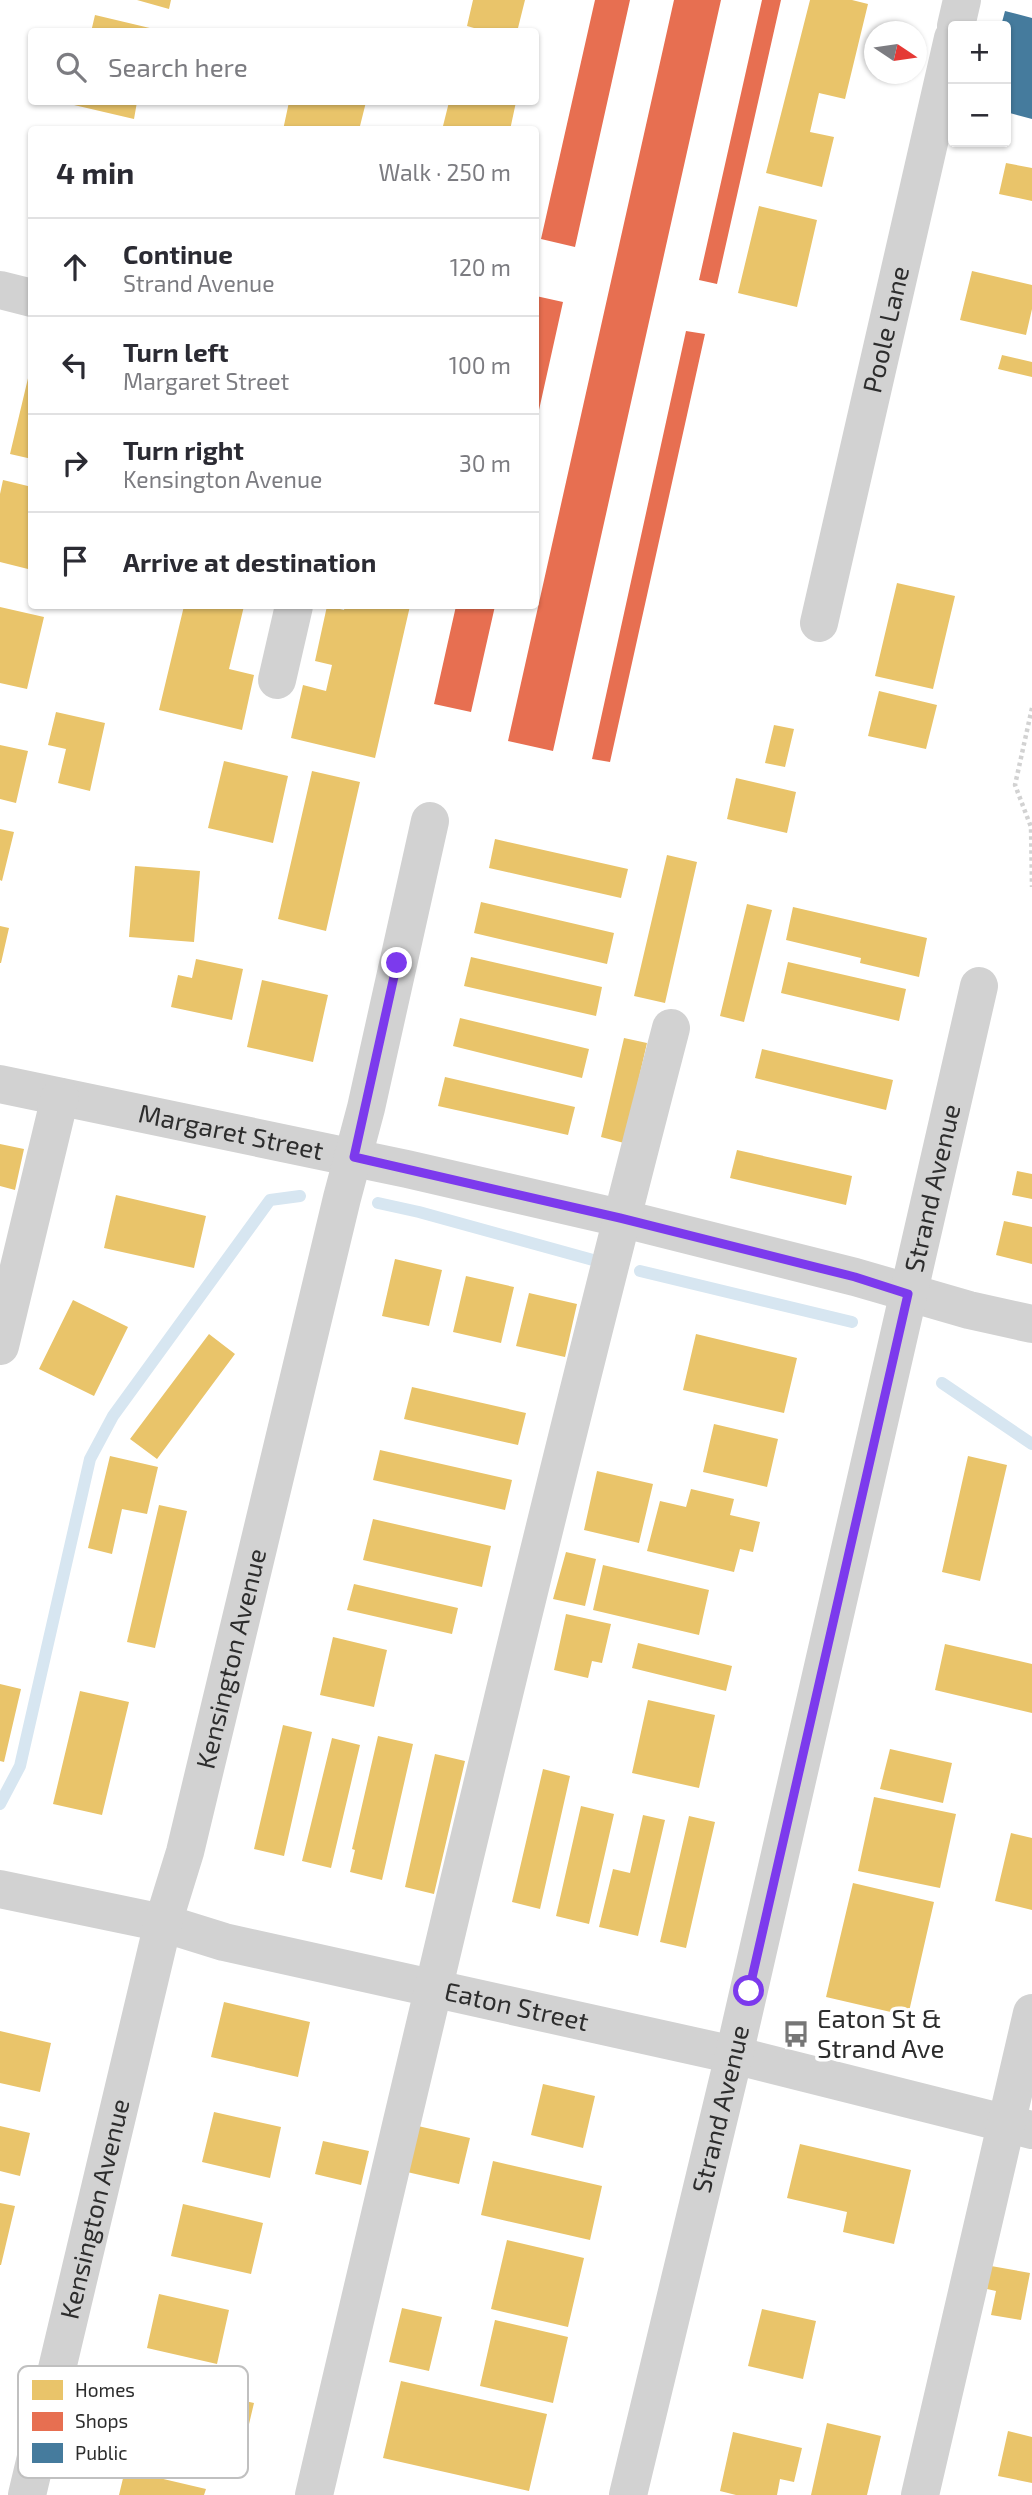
<!DOCTYPE html>
<html lang="en">
<head>
<meta charset="utf-8">
<style>
	:root { --surface:#fff; --page:#f7f7f7; --text:#2b2b33; --muted:#7c7c81; --line:#e1e1e2 }
	body { margin:0; font-family:"Exo 2",sans-serif; background:var(--page); color:var(--text) }
	.controls { position:absolute; right:21px; top:21px; display:grid; overflow:hidden; border-radius:7px; box-shadow:0 2px 5px #0004 }
	.controls button { width:63px; height:63px; display:grid; place-items:center; padding:0; border:0; border-bottom:2px solid var(--line); background:var(--surface); color:var(--text); font:35px sans-serif }
	.compass { position:absolute; left:864px; top:21px; width:63px; height:63px; border-radius:50%; background:var(--surface); box-shadow:0 2px 5px #0004; rotate:103deg }
	.stop { position:absolute; width:21px; height:21px; margin:-16px; border:5px solid #7c3aed; border-radius:50%; background:#fff }
	.stop.end { background:#7c3aed; border-color:#fff; box-shadow:0 2px 7px #0008 }
	.list { margin:0; padding:0; list-style:none }
	h2 { display:flex; justify-content:space-between; align-items:center; height:91px; margin:0; padding:0 28px; font-size:30px }
	h2 small { font-size:23px; font-weight:400; color:var(--muted) }
	.list li { display:grid; grid-template-columns:46px 1fr auto; gap:21px; align-items:center; box-sizing:border-box; height:98px; padding:0 28px; border-top:2px solid var(--line) }
	.list b { display:block; font-size:26px; white-space:nowrap }
	.list p { margin:0; font-size:23px; white-space:nowrap; color:var(--muted) }
	.list em { font-size:23px; font-style:normal; color:var(--muted) }
	.icon { flex:none; width:38px; height:38px; fill:none; stroke:currentColor; stroke-width:2; stroke-linecap:round; stroke-linejoin:round }
	.map { position:relative; flex:none; width:1032px; height:2495px; overflow:hidden }
	.search { position:absolute; background:var(--surface); box-shadow:0 2px 5px #0004; left:28px; top:28px; width:511px; height:77px; display:flex; align-items:center; gap:18px; box-sizing:border-box; padding:0 24px; border-radius:7px; color:var(--muted); font-size:26px }
	.panel { position:absolute; background:var(--surface); box-shadow:0 2px 5px #0004; left:28px; top:126px; width:511px; height:483px; border-radius:7px }
	.map>svg:first-child { display:block }
</style>
</head>
<body>
<div class="map">
<svg width="1032" height="2495" viewBox="0 0 1032 2495">
	<rect width="100%" height="100%" fill="#fff"/>
	<path fill="#e9c46a" d="M137,0H171L169,9Z
		M473,0H525L517,32H488L467,26Z
		M810,0H852L868,4L845,99L819,93L810,132L834,137L822,187L766,173Z
		M95,15L154,29V32H91Z
		M75,102H137L134,119L74,105Z
		M289,102H366L359,130H283Z
		M449,102H516L510,130H442Z
		M1006,163L1032,168V201L999,194Z
		M759,206L817,220L797,307L738,293Z
		M972,271L1032,285V309L1026,335L960,320Z
		M1002,355L1032,362V377L998,369Z
		M29,374H32V459L10,454Z
		M3,480L32,487V570L0,562V494Z
		M897,583L955,596L933,689L875,676Z
		M184,606H244L229,669L254,675L242,730L159,710Z
		M327,606L344,610L345,606H410L375,758L291,738L303,685L326,691L332,665L315,661Z
		M0,607L44,617L27,689L0,683Z
		M879,691L937,705L926,749L868,736Z
		M56,712L105,723L90,791L58,783L66,749L48,745Z
		M774,725L794,729L785,767L765,763Z
		M0,745L28,751L16,803L0,799Z
		M224,761L288,776L273,843L208,828Z
		M312,771L360,782L326,931L278,919Z
		M736,778L796,792L787,833L727,819Z
		M0,829L14,832L2,881L0,880Z
		M495,839L628,869L621,898L489,868Z
		M667,855L697,862L665,1003L634,996Z
		M135,866L200,871L194,942L129,937Z
		M481,902L614,933L607,964L474,933Z
		M747,904L772,910L744,1022L720,1016Z
		M793,907L927,938L919,977L860,963L861,958L786,940Z
		M0,926L9,928L1,963H0Z
		M471,957L602,987L596,1016L464,986Z
		M196,959L243,969L232,1020L171,1007L178,975L192,978Z
		M788,962L906,989L899,1021L781,993Z
		M262,980L328,995L313,1062L247,1047Z
		M460,1018L589,1049L582,1078L453,1046Z
		M624,1038L647,1043L624,1143L601,1137Z
		M762,1049L893,1080L886,1110L755,1078Z
		M445,1077L575,1107L568,1135L438,1106Z
		M0,1144L24,1149L15,1190L0,1186Z
		M737,1150L852,1176L846,1205L730,1178Z
		M1017,1171L1032,1174V1199L1012,1195Z
		M116,1195L206,1216L194,1268L104,1248Z
		M1004,1221L1032,1227V1264L996,1255Z
		M395,1259L442,1270L429,1326L382,1316Z
		M466,1276L514,1287L501,1343L453,1332Z
		M529,1293L577,1304L565,1357L516,1346Z
		M73,1300L128,1327L94,1396L39,1369Z
		M209,1334L235,1354L157,1459L130,1439Z
		M696,1334L797,1358L784,1413L683,1390Z
		M412,1387L526,1413L518,1445L404,1419Z
		M714,1424L778,1439L767,1487L703,1472Z
		M380,1450L512,1480L505,1510L373,1480Z
		M110,1456L158,1467L147,1514L122,1509L112,1554L88,1548Z
		M968,1456L1007,1465L980,1581L942,1572Z
		M597,1471L653,1484L639,1543L584,1530Z
		M691,1489L734,1499L730,1515L760,1522L753,1552L740,1549L734,1572L647,1551L660,1501L686,1507Z
		M159,1505L187,1511L155,1648L127,1642Z
		M373,1519L491,1546L482,1587L363,1560Z
		M566,1552L596,1559L585,1606L553,1599Z
		M603,1565L709,1590L699,1635L593,1610Z
		M354,1584L458,1608L452,1634L347,1610Z
		M566,1614L611,1624L602,1663L592,1661L588,1678L554,1670Z
		M333,1637L387,1650L374,1707L320,1695Z
		M638,1643L732,1666L726,1691L632,1668Z
		M945,1644L1032,1664V1713L935,1690Z
		M0,1684L21,1689L4,1762L0,1761Z
		M80,1691L129,1702L102,1815L53,1804Z
		M648,1700L715,1715L699,1788L632,1773Z
		M283,1725L312,1732L284,1856L254,1849Z
		M378,1736L413,1744L382,1880L350,1872L355,1850L352,1849Z
		M332,1738L360,1745L331,1868L302,1861Z
		M890,1749L952,1763L943,1803L880,1789Z
		M435,1754L465,1761L434,1894L405,1887Z
		M543,1769L570,1776L540,1909L512,1902Z
		M874,1797L956,1814L940,1888L858,1871Z
		M581,1806L614,1814L589,1924L556,1916Z
		M643,1815L665,1820L638,1936L599,1927L613,1869L630,1873Z
		M689,1816L715,1822L686,1948L660,1942Z
		M1011,1833L1032,1838V1910L995,1901Z
		M853,1883L934,1902L908,2016L826,1997Z
		M224,2002L310,2022L298,2077L211,2057Z
		M0,2031L51,2043L40,2092L0,2083Z
		M543,2084L595,2096L583,2148L531,2135Z
		M214,2112L281,2127L270,2178L202,2162Z
		M0,2126L30,2133L20,2176L0,2171Z
		M418,2126L470,2138L459,2184L407,2172Z
		M323,2141L369,2151L361,2185L315,2174Z
		M800,2144L911,2170L894,2244L843,2232L847,2212L787,2198Z
		M493,2161L602,2186L590,2240L481,2215Z
		M0,2203L15,2206L1,2265H0Z
		M183,2204L263,2223L251,2274L171,2256Z
		M507,2240L584,2258L568,2327L491,2309Z
		M991,2266L1030,2273L1021,2320L991,2315L996,2291L987,2289Z
		M159,2294L229,2310L217,2364L147,2348Z
		M402,2308L442,2317L429,2371L389,2362Z
		M762,2309L816,2321L803,2379L748,2366Z
		M495,2320L568,2337L553,2403L480,2386Z
		M126,2374L254,2403L245,2441L117,2412Z
		M401,2381L547,2414L529,2491L383,2458Z
		M827,2423L881,2436L867,2495H811Z
		M1008,2431L1032,2437V2483L998,2476Z
		M733,2432L802,2448L794,2482L780,2479L777,2495H736L720,2491Z
		M125,2470L206,2489L204,2495H119Z"/>
	<path fill="#e76f51" d="M595,0H630L575,247L541,239Z
		M674,0H721L553,751L508,741Z
		M762,0H781L717,284L699,280Z
		M536,296L563,302L537,419H536Z
		M686,331L705,334L610,762L592,759Z
		M456,606H495L471,712L434,704Z"/>
	<path fill="#457b9d" d="M1005,11L1032,18V119L1006,112V26H1001Z"/>
	<g fill="none" stroke-linecap="round" stroke-linejoin="round">
		<path stroke="#d7e6f1" stroke-width="12" d="M378,1203L419,1212L593,1260
			M640,1271L852,1322
			M942,1383L1032,1444
			M0,1804L20,1766L90,1459L113,1416L270,1200L300,1196"/>
		<path stroke="#d2d2d2" stroke-width="4.5" stroke-dasharray="3.5 3.5" stroke-linecap="butt" d="M1032,708L1015,785L1031,827L1032,887"/>
		<g stroke="#d2d2d2" stroke-width="38">
			<path d="M956,26L962,0"/>
			<path d="M0,290L32,298"/>
			<path id="s1" d="M819,623L953,38"/>
			<path d="M277,680L294,606"/>
			<path id="s2" d="M0,1084L407,1169L620,1218L855,1277L969,1310L1032,1324"/>
			<path d="M0,1346L60,1097"/>
			<path id="s3" d="M0,1889L163,1923L224,1942L734,2055L1032,2130"/>
			<path id="s4" d="M27,2495L163,1923L185,1852L342,1198L366,1108L430,821"/>
			<path d="M314,2495C429,2005 544,1515 671,1028"/>
			<path id="s5" d="M628,2495L734,2055L979,986"/>
			<path d="M920,2495L1032,2013"/>
		</g>
	</g>
	<g fill="none" stroke-linecap="round" stroke-linejoin="round">
		<path stroke="#7c3aed" stroke-width="9" d="M397,963L354,1157L620,1218L855,1277L908,1294L749,1991"/>
	</g>
	<defs>
		<symbol id="bus-bare" viewBox="-9 -9 18 18"><path d="M-5-6H5V4H4V6H2V4H-2V6H-4V4H-5ZM-3.5-4V0h7V-4ZM-3.5 1.2v1.5H-2V1.2ZM2 1.2v1.5H3.5V1.2Z" fill="#767676" stroke="#fff" stroke-width="2.5" paint-order="stroke"/></symbol>
	</defs>
	<g fill-rule="evenodd">
		<use href="#bus-bare" x="777" y="2015" width="38" height="38"/>
	</g>
	<g text-anchor="middle" stroke-width="7" stroke-linejoin="round" paint-order="stroke">
		<g font-size="26" fill="#2d2d2d" stroke="#fff">
			<text dy="9" stroke="none"><textPath href="#s1" startOffset="301">Poole Lane</textPath></text>
			<text dy="9" stroke="none"><textPath href="#s2" startOffset="236">Margaret Street</textPath></text>
			<text dy="9" stroke="none"><textPath href="#s5" startOffset="1342">Strand Avenue</textPath></text>
			<text dy="9" stroke="none"><textPath href="#s4" startOffset="861">Kensington Avenue</textPath></text>
			<text dy="9" stroke="none"><textPath href="#s3" startOffset="530">Eaton Street</textPath></text>
			<text dy="9" stroke="none"><textPath href="#s5" startOffset="397">Strand Avenue</textPath></text>
			<text dy="9" stroke="none"><textPath href="#s4" startOffset="294">Kensington Avenue</textPath></text>
		</g>
		<g font-size="26" fill="#2d2d2d" stroke="#fff" text-anchor="start">
			<text x="817" y="2028">Eaton St &amp;<tspan x="817" dy="30">Strand Ave</tspan></text>
		</g>
	</g>
	<rect x="18" y="2366" width="230" height="112" rx="10" fill="#fff" stroke="#c0c0c0" stroke-width="2"/>
	<rect x="32" y="2380" width="31" height="20" fill="#e9c46a"/>
	<rect x="32" y="2412" width="31" height="19" fill="#e76f51"/>
	<rect x="32" y="2443" width="31" height="20" fill="#457b9d"/>
	<g font-size="19" fill="#2d2d2d">
		<text x="75" y="2397">Homes</text>
		<text x="75" y="2428">Shops</text>
		<text x="75" y="2460">Public</text>
	</g>
</svg>
<div class="controls">
<button>+</button>
<button>−</button>
</div>
<svg class="compass" viewBox="-18 -18 36 36"><path d="M0-13l5 13h-10z" fill="#e53935"/><path d="M0 13l5-13h-10z" fill="#7c7c81"/></svg>
<div class="stop" style="left:749px;top:1991px"></div>
<div class="stop end" style="left:397px;top:963px"></div>
<div class="search"><svg class="icon" aria-label="search" viewBox="0 0 24 24"><circle cx="10" cy="10" r="6"/><path d="M15 15l6 6"/></svg>Search here</div>
<section class="panel">
<h2>4 min<small>Walk · 250 m</small></h2>
<ul class="list">
<li><svg class="icon" aria-label="ahead" viewBox="0 0 24 24"><path d="M12 20V5M6 11l6-6 6 6"/></svg><div><b>Continue</b><p>Strand Avenue</p></div><em>120 m</em></li>
<li><svg class="icon" aria-label="left" viewBox="0 0 24 24"><path d="M17 20v-9H6M10 6l-5 5 5 5"/></svg><div><b>Turn left</b><p>Margaret Street</p></div><em>100 m</em></li>
<li><svg class="icon" aria-label="right" viewBox="0 0 24 24"><path d="M7 20v-9h11M14 6l5 5-5 5"/></svg><div><b>Turn right</b><p>Kensington Avenue</p></div><em>30 m</em></li>
<li><svg class="icon" aria-label="arrive" viewBox="0 0 24 24"><path d="M6 21V4h12l-3 4 3 4H6"/></svg><div><b>Arrive at destination</b></div></li>
</ul>
</section>
</div>
</body>
</html>
